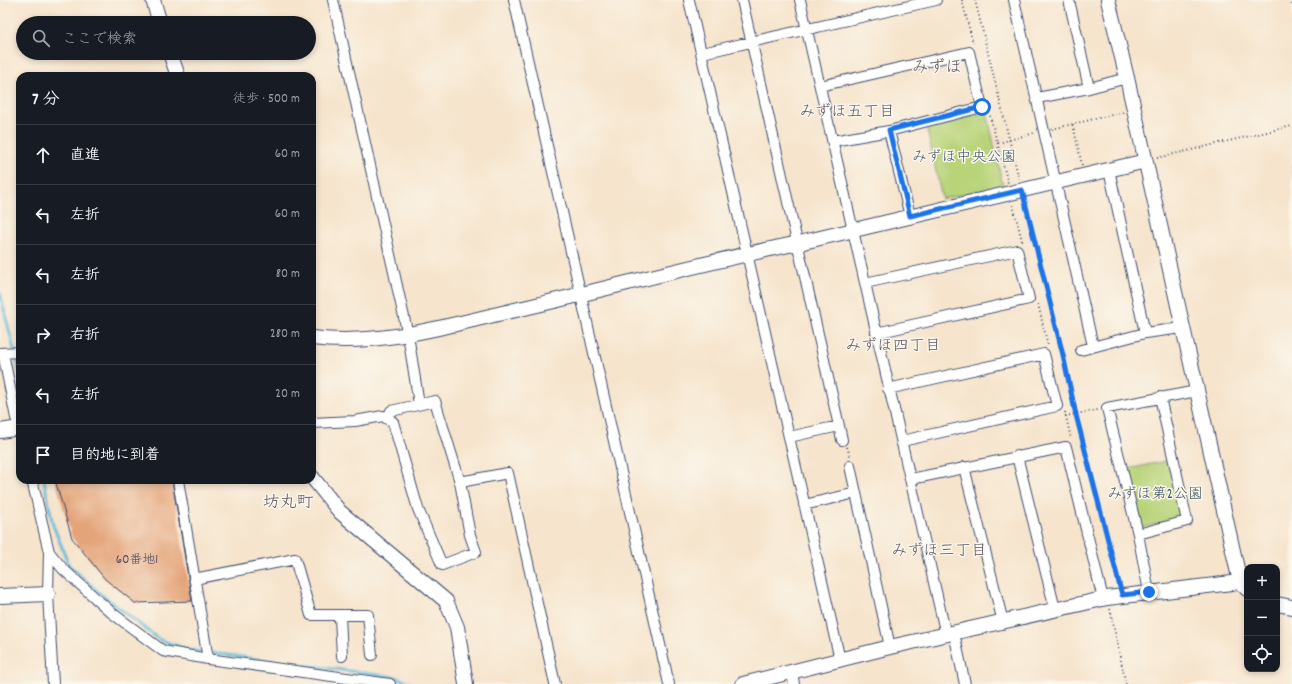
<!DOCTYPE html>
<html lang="ja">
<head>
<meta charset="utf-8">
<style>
	:root { --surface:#171b24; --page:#242831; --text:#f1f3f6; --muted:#9ea1a6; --line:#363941 }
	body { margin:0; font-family:Dekko,"Klee One",sans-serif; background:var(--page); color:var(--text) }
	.controls { position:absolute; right:12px; bottom:12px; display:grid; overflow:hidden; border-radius:8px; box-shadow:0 2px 6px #0003 }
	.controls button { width:36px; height:36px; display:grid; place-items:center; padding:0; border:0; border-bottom:1px solid var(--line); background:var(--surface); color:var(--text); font:20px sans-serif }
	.stop { position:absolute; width:12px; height:12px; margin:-9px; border:3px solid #1a73e8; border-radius:50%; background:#fff }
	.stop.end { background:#1a73e8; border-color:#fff; box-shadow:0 1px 4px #0008 }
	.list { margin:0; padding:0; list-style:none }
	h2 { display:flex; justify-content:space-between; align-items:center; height:52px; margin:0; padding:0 16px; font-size:17px }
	h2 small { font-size:13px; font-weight:400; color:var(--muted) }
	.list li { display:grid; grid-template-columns:26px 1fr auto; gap:12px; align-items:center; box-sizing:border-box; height:60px; padding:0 16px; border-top:1px solid var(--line) }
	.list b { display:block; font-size:15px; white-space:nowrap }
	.list em { font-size:13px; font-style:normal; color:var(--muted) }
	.icon { flex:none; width:22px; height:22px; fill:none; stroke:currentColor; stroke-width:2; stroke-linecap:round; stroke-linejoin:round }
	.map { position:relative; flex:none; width:1292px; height:684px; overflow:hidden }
	.search { position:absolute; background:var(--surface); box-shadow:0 2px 6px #0003; left:16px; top:16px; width:300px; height:44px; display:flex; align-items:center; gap:10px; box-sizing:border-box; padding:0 14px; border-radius:22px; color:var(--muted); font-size:15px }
	.panel { position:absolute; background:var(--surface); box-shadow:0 2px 6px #0003; left:16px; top:72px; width:300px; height:412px; border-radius:12px }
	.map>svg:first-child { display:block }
</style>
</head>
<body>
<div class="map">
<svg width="1292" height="684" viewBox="0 0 1292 684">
	<rect width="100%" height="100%" fill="#fbf7ec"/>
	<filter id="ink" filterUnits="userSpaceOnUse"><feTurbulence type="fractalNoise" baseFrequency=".025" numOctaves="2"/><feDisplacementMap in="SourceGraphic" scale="8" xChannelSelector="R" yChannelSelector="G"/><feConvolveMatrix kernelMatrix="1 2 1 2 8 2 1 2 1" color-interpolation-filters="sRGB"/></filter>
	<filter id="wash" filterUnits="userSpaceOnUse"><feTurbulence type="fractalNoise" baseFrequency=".012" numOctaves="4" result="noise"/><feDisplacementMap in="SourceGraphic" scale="16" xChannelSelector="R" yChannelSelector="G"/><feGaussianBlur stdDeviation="0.9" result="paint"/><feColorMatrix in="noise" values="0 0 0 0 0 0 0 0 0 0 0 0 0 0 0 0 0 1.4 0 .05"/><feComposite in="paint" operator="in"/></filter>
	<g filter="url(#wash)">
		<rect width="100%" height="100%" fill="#f6e4cc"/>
		<path fill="#b8d378" stroke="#6a816b" d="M987,112L1003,186L942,199L926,125Z
			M1170,460L1183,518L1141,528L1128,469Z"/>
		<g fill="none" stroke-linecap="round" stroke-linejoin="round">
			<path stroke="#5ebbdc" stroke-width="3" d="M0,293L14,350
				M16,355L20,373
				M44,480L53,525L69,565L102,595L160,640L189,650L395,677L412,684"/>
		</g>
		<g id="blocks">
			<path fill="#e4a479" d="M55,480H172L192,601L135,603L105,579L72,538Z"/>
		</g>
	</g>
	<g filter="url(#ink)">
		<use href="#blocks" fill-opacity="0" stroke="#3c4a6e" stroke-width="1"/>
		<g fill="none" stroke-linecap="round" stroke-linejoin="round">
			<defs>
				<path id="street" d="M333,0L408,335L419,404
					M514,0L669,684
					M689,0L840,660
					M742,0L839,426L789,437
					M800,0L946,635
					M1014,0L1093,346
					M1069,0L1089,88
					M702,53L936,0
					M820,86L969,52L982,107L889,131L833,141
					M1037,98L1089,88L1127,78
					M889,131L910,216
					M1109,170L1145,333
					M865,283L1017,250L1029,299L876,333
					M1081,350L1145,333L1182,328
					M0,353L20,352
					M3,353L16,418L20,427
					M888,389L1044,354L1057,406L902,441
					M312,423L355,421L383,416L393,422L418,509L442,565L476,552L470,535L460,482L435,401L391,411L387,419
					M839,426L842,440
					M1017,456L1055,609
					M850,466L890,647
					M964,467L1003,622
					M911,479L1066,447L1103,599
					M32,480L49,552L48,594L53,684
					M178,480L208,659
					M460,482L508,473L555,684
					M804,505L856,493
					M1138,534L1187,521L1160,397
					M49,552L63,569L112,613L163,651L208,659L390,684
					M194,579L295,559L311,615H368L372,655
					M1149,592L1138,534L1107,408L1197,391
					M340,616L342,656
					M954,633L965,684
					M792,673L794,684"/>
				<path id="secondary" d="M153,0L160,23
					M1108,0L1127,78L1240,582L1247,589
					M170,53L178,76
					M312,338C377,346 439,328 502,313C601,291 699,263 799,243L1146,161
					M0,431L20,428
					M312,477L340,512L446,601L457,627L466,684
					M0,596L48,594
					M1277,604L1292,607
					M743,684L890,647L1107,598L1240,582"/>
			</defs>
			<use href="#street" stroke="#3c4a6e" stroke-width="12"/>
			<use href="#secondary" stroke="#3c4a6e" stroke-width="16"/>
			<path stroke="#3c4a6e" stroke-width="2" stroke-dasharray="1 3" stroke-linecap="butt" d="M962,0L973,43
				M975,0L1019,179
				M1291,0L1292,6
				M989,112L1008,183
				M1073,125L1082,165
				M1052,129L1124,112
				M998,143L1034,133
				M1157,158L1292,126
				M1025,201L1063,355L1076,415L1120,585
				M1013,205L1022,241
				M1038,304L1048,346
				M1065,412L1071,439
				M1065,416L1098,410
				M847,447L850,456
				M1110,609L1126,684"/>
			<use href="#street" stroke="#fff" stroke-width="10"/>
			<use href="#secondary" stroke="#fff" stroke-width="14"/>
		</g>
	</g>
	<g fill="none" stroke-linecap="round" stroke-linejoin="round" filter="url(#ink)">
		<path stroke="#1a73e8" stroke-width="5" d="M982,107L889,130L910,216L1022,190L1063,355L1076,415L1122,595L1149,592"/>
	</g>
	<g text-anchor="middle" stroke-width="3" stroke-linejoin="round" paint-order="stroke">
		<g font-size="13" fill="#4d4c65">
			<text x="137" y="563">60番地1</text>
		</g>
		<g font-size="15" fill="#425864" stroke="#fbf7ec">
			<text x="964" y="161">みずほ中央公園</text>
			<text x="1155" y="498">みずほ第2公園</text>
		</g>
		<g font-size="16" fill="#615867" stroke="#fbf7ec">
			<text x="847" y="116">みずほ五丁目</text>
			<text x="893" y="350">みずほ四丁目</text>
			<text x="939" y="555">みずほ三丁目</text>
		</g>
		<g font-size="17" fill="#615867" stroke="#fbf7ec">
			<text x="937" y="72">みずほ</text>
			<text x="288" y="507">坊丸町</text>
		</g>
	</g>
</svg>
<div class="controls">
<button>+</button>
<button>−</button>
<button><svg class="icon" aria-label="locate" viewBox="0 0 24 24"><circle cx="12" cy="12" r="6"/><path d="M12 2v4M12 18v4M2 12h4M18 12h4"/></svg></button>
</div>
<div class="stop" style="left:982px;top:107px"></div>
<div class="stop end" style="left:1149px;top:592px"></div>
<div class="search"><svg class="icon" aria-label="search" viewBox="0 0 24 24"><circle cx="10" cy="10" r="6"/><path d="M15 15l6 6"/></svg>ここで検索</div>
<section class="panel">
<h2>7 分<small>徒歩 · 500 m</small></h2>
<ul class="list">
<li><svg class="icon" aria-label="ahead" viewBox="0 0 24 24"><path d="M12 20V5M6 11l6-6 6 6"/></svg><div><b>直進</b></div><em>60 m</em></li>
<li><svg class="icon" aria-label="left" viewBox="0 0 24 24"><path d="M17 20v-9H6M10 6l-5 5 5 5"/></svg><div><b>左折</b></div><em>60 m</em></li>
<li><svg class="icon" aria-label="left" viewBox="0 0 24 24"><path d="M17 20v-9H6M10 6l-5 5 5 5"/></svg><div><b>左折</b></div><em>80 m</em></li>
<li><svg class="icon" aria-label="right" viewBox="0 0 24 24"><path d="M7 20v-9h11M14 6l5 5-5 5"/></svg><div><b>右折</b></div><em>280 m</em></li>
<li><svg class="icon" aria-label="left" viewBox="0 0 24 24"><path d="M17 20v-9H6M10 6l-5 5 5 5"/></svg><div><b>左折</b></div><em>20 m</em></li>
<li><svg class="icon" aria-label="arrive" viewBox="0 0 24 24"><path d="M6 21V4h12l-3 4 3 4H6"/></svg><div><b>目的地に到着</b></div></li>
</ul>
</section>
</div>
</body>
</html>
